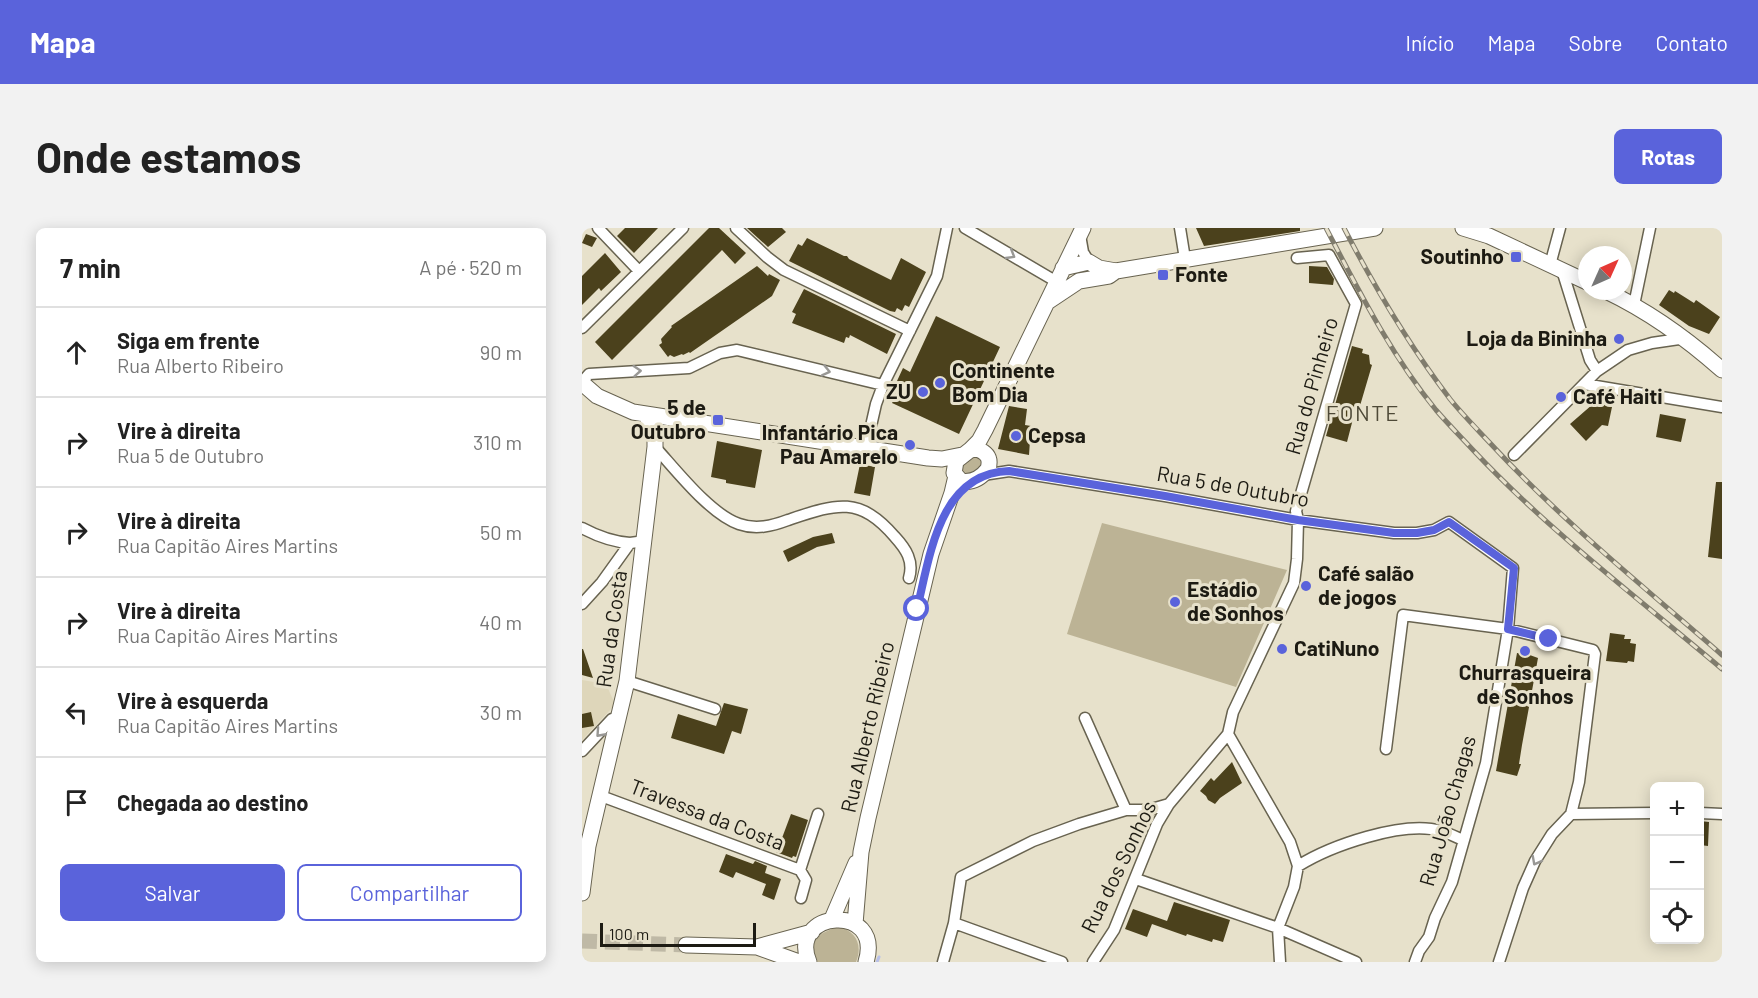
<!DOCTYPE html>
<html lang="pt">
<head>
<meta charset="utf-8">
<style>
	:root { --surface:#fff; --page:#f2f2f2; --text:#222; --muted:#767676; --line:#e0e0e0; --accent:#5a63db }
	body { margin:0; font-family:Barlow,sans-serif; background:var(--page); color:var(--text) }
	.controls { position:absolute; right:18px; bottom:18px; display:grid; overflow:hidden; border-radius:9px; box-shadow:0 3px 15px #0003 }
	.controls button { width:54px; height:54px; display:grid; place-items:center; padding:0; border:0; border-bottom:2px solid var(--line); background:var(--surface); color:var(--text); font:30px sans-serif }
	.compass { position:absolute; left:996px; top:18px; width:54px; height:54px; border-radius:50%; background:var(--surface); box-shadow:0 3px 15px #0003; rotate:45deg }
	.scale { position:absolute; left:18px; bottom:15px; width:156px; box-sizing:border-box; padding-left:6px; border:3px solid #1d1b13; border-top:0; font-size:16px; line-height:21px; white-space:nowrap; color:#1d1b13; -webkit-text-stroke:4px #e7e1cb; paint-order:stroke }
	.stop { position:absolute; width:18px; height:18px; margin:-14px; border:4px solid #5a63db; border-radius:50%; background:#fff }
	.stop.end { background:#5a63db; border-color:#fff; box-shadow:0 2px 6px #0008 }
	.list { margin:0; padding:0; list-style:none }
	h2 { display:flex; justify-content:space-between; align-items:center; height:78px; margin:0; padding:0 24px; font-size:26px }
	h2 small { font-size:20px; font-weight:400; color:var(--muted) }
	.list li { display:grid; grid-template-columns:39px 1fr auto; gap:18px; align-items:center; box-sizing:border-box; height:90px; padding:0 24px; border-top:2px solid var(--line) }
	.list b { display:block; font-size:22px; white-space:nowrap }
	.list p { margin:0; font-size:20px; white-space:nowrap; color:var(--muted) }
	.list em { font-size:20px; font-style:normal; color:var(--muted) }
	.actions { display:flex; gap:12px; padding:18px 24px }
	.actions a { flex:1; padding:14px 0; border:2px solid var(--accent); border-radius:9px; text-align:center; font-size:21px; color:var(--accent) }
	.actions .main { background:var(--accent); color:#fff }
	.icon { flex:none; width:33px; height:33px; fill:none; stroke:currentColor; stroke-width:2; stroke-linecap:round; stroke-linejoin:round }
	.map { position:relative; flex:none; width:1140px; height:734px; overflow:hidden; border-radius:9px }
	header { display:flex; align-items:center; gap:36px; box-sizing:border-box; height:84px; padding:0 30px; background:var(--accent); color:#fff }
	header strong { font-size:28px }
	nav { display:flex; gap:33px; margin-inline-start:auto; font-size:21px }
	.intro { display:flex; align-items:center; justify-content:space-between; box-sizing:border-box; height:144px; padding:0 36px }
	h1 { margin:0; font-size:42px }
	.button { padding:15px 27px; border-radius:9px; background:var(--accent); color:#fff; font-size:21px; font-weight:700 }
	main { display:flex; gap:36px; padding:0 36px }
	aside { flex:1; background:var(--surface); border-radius:9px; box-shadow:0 3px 15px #0003 }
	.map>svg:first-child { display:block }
</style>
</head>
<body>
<header>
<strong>Mapa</strong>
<nav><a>Início</a><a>Mapa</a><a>Sobre</a><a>Contato</a></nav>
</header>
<div class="intro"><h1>Onde estamos</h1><a class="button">Rotas</a></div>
<main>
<aside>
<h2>7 min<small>A pé · 520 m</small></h2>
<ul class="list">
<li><svg class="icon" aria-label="ahead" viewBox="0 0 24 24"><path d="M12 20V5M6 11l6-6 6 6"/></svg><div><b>Siga em frente</b><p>Rua Alberto Ribeiro</p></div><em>90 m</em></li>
<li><svg class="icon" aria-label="right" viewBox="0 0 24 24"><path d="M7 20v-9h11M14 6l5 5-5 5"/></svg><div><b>Vire à direita</b><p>Rua 5 de Outubro</p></div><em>310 m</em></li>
<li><svg class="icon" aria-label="right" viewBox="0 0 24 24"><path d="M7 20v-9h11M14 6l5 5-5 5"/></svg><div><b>Vire à direita</b><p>Rua Capitão Aires Martins</p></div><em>50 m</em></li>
<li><svg class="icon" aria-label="right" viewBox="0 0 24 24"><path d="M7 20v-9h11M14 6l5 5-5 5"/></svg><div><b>Vire à direita</b><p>Rua Capitão Aires Martins</p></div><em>40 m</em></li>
<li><svg class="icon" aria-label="left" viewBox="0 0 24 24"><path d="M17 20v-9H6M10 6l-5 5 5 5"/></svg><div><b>Vire à esquerda</b><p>Rua Capitão Aires Martins</p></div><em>30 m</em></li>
<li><svg class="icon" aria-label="arrive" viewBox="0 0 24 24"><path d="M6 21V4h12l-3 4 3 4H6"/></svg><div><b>Chegada ao destino</b></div></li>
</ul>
<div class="actions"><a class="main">Salvar</a><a>Compartilhar</a></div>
</aside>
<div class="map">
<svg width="1140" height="734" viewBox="0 0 1140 734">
	<rect width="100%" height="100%" fill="#e7e1cb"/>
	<path fill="#ded6ba" d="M0,452L24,456L32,474L30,480L0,512Z"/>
	<path fill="#bcb395" d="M394,228L402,233L396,244L383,248L377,241L388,230Z
		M520,295L705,342L654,459L485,406Z
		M257,699C274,703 281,717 274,734H236C225,713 237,704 257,699Z"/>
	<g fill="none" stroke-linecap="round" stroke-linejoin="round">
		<path stroke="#b8c0e8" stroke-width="3" d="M295,734L297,729"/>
	</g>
	<path fill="#4b411c" d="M43,0H76L52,25L35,8Z
		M127,0H137L164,25L153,36L140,22L30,132L13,114Z
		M165,0H200L204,4L186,19Z
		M614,0H718V3L622,18Z
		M4,6L15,10L10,19L0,15Z
		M225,10L262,28H265L267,31L309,52L319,30L344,44L327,79L323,77L320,83L315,80L313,84L308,83L207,33L216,16L220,18Z
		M23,25L39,44L19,63L17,60L0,77V48Z
		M175,38L186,48L187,46L198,52L190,68L108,125L107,124L101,127L100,126L92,129L88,127L86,129L77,117L80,115L79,111L90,99L89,98Z
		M727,38L745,39L752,51L751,57L727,55Z
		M222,61L314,106L305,126L268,107L267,110L264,109L262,115L210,95L214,86L210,84Z
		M1087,62L1092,65L1093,63L1112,75L1114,72L1138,89L1127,106L1107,98L1077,77Z
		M354,88L418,119L377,206L310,175L314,168L309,166L321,140L328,144Z
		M770,118L781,121L780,125L787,127L788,136L790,137L775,188L772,187L765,214L744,208Z
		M1016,175L1030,179L1026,198L1020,197L1004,213L988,196L1011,176Z
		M427,178L445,181L443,197L449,198L447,227L416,221Z
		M1078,186L1104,191L1099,214L1074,209Z
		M135,213L180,222L173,260L144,255V252L129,249Z
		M278,236L293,239L288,268L272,265Z
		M1134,254H1140V331L1126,329Z
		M250,305L253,315L235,319L206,334L201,323L231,309Z
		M1028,405L1043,407L1042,411H1049L1048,415L1054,416L1052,434L1046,433L1045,435L1024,433Z
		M0,421H1L11,450L0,447Z
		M935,425L945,426L956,430L940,517L937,536H939L935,548L914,543Z
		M142,475L166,481L159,506L150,503L142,526L89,510L96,486L134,498Z
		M9,484L12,498L0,500V486Z
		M650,534L660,555L638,570L633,576L626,572L624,568L618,563L629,550L632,553Z
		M209,586L226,592L214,629L211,628L210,630L194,624L198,609L200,610Z
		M1118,593L1127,594L1126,618L1118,617Z
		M144,626L171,636L173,633L185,638L183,645L199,651L192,672L180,667L184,656L154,644L151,650L137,644Z
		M592,674L648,692L641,714L631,711L630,714L605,706L604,708L570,696L565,709L543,701L551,681L585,693Z"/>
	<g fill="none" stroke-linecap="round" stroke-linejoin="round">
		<path stroke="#bfb9a6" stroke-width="15" stroke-dasharray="15 8" stroke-linecap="butt" d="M0,713L104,717"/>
		<defs>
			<path id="street" d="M16,0L57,43
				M154,0L185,29L202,42L328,103
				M383,0L475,54
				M598,0L603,31
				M498,7L501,24L507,34
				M968,37L978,0
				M980,42L1008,132L1015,143
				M1052,77L1068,0
				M0,100L101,0
				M0,154L7,146L107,140L138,125L155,122L301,157
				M1002,156L1140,179
				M73,219C94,242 128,286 157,296C174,302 190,298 206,292C254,276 277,267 313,309C324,321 332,333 327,350
				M284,220L294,176L301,157L355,48L365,0
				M932,227L1015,143L1046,122L1070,115L1104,110
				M401,247L427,243L583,268L716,292L812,305H835L852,302L867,294L931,340L926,401L904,535L870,654L853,690L847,709L837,723L833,734
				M0,300C15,308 31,314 48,315
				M0,376L20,354L48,315L63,313
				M45,453L133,481
				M503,490L544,582
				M804,521L821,387L926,401L1011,422L1013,426L997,554L989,586L970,606L953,633L941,660L917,734
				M0,523L30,491L37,493
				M19,568L218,642L224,652L219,670
				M1118,585L1140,586
				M989,586L1072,585
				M716,638C748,618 821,592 859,603C866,605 874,609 881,612
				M218,642L236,586
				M554,651L696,700L774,734
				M372,695L480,734
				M361,734L372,695L379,649L451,613L497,596L544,582H566L587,576
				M511,734L532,702L575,596L587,576L646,506
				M698,734L696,700L712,659L716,638L708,614L646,506L651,484L712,355L715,331L716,292L714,283L774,76L747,27L715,30"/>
			<path id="secondary" d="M881,0L907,8L1005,54
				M481,40L507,34L517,40L534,43L793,0
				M1024,63C1068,84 1103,109 1140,142
				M467,73L497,53L527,48L534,43
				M0,155L15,168L51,184L346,230L360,231L380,227
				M395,221C406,225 409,231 406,241C399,250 390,255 379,253L372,245L374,233L388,222Z
				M388,222L397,213L403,202L501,0
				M0,665L6,618L45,453L73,219V210L64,186
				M250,691L274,635
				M273,696L279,624L286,590L349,326L370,265L374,248
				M104,717L175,719L230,704
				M175,719L217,734
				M227,734C205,682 302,674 284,734"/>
		</defs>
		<use href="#street" stroke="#686350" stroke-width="13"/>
		<use href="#secondary" stroke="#686350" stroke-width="17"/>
		<use href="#street" stroke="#fff" stroke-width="10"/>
		<use href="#secondary" stroke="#fff" stroke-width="15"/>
		<defs>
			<path id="rail" d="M744,0C777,63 809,127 854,182C866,196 879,209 891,222C967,303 1056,370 1140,441
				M762,0C793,60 827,117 868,171C880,186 894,200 908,215C979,292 1061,358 1140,427"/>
		</defs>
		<use href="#rail" stroke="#807c6d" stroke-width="5"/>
		<use href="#rail" stroke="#e7e1cb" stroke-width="3" stroke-dasharray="9" stroke-linecap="butt"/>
	</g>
	<defs><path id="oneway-chevron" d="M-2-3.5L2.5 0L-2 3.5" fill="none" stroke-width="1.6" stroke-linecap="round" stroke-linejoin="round" transform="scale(1.5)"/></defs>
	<g stroke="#999895">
		<use href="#oneway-chevron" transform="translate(429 27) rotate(31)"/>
		<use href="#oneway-chevron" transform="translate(55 143) rotate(-4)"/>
		<use href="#oneway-chevron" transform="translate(244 143) rotate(13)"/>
		<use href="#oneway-chevron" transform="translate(18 505) rotate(132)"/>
		<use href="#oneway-chevron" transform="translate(954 633) rotate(118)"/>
	</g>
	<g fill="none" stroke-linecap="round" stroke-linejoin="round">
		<path stroke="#5a63db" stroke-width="8" d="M335,381C348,328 357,245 427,243L583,268L716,292L812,305H835L852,302L867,294L932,340L926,401L967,411"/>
	</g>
	<g fill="#5a63db" stroke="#e7e1cb" stroke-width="2">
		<rect x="928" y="23" width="12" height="12" rx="3"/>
		<rect x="575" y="41" width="12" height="12" rx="3"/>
		<circle cx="1037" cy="111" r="6"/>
		<circle cx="358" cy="155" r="6"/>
		<circle cx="341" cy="164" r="6"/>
		<circle cx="979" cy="169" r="6"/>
		<rect x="130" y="186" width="12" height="12" rx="3"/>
		<circle cx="434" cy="208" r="6"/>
		<circle cx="328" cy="217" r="6"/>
		<circle cx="724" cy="358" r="6"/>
		<circle cx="593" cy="374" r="6"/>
		<circle cx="700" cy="421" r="6"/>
		<circle cx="943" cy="423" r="6"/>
	</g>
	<g text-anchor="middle" stroke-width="6" stroke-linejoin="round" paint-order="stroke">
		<g font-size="21" font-weight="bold" fill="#1d1b13" stroke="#e7e1cb" text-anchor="start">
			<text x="922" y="36" text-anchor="end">Soutinho</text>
			<text x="593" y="54">Fonte</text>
			<text x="1025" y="118" text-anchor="end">Loja da Bininha</text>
			<text x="370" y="150">Continente<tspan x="370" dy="24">Bom Dia</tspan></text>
			<text x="329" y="171" text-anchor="end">ZU</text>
			<text x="991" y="176">Café Haiti</text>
			<text x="124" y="187" text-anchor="end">5 de<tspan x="124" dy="24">Outubro</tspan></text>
			<text x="316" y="212" text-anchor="end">Infantário Pica<tspan x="316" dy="24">Pau Amarelo</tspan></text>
			<text x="446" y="215">Cepsa</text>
			<text x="736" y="353">Café salão<tspan x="736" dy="24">de jogos</tspan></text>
			<text x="605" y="369">Estádio<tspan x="605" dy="24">de Sonhos</tspan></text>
			<text x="712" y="428">CatiNuno</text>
			<text x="943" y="452" text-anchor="middle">Churrasqueira<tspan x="943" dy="24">de Sonhos</tspan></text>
		</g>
		<g font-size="21" fill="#1d1b13" stroke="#e7e1cb">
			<text transform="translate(730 158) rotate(-74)" y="7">Rua do Pinheiro</text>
			<text transform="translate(651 259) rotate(10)" y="7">Rua 5 de Outubro</text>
			<text transform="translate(30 401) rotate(-82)" y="7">Rua da Costa</text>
			<text transform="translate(286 499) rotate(-77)" y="7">Rua Alberto Ribeiro</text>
			<text transform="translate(866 583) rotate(-74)" y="7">Rua João Chagas</text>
			<text transform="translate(125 587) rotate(21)" y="7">Travessa da Costa</text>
			<text transform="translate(537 639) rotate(-64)" y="7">Rua dos Sonhos</text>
		</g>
		<g font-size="22" letter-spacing="1.5" fill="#4e4937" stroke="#e7e1cb">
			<text x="781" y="193">FONTE</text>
		</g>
	</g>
</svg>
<div class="controls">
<button>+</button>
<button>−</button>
<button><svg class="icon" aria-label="locate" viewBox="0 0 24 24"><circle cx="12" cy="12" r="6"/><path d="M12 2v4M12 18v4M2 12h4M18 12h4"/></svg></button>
</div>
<svg class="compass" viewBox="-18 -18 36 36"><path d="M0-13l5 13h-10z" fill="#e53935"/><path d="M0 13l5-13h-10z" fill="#767676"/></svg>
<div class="scale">100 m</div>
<div class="stop" style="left:335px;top:381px"></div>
<div class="stop end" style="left:967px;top:411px"></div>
</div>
</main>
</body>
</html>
